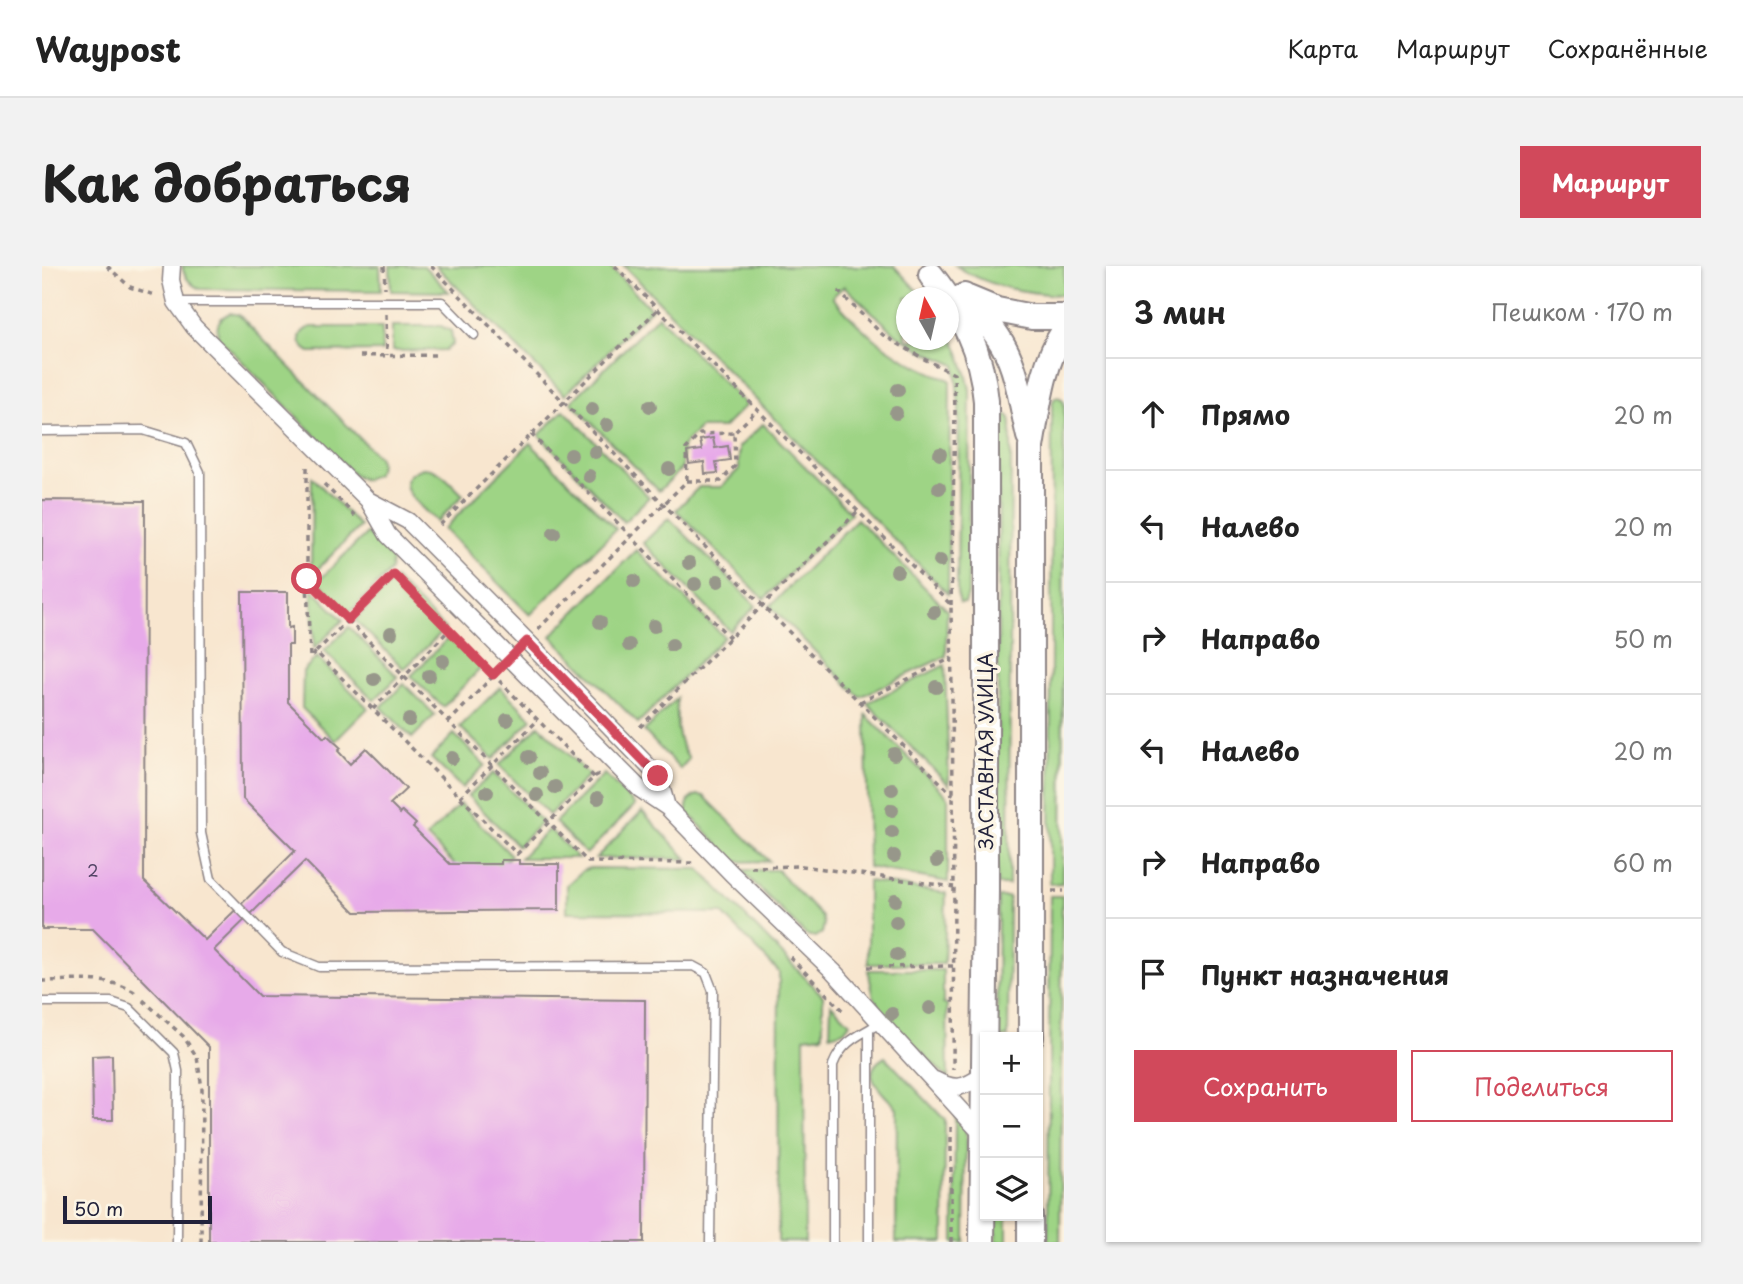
<!DOCTYPE html>
<html lang="ru">
<head>
<meta charset="utf-8">
<style>
	:root { --surface:#fff; --page:#f2f2f2; --text:#222; --muted:#767676; --line:#e0e0e0; --accent:#d1495b }
	body { margin:0; font-family:"Playpen Sans",sans-serif; background:var(--page); color:var(--text) }
	.controls { position:absolute; right:21px; bottom:21px; display:grid; overflow:hidden; border-radius:0px; box-shadow:0 2px 5px #0004 }
	.controls button { width:63px; height:63px; display:grid; place-items:center; padding:0; border:0; border-bottom:2px solid var(--line); background:var(--surface); color:var(--text); font:35px sans-serif }
	.compass { position:absolute; left:854px; top:21px; width:63px; height:63px; border-radius:50%; background:var(--surface); box-shadow:0 2px 5px #0004; rotate:352deg }
	.scale { position:absolute; left:21px; bottom:18px; width:149px; box-sizing:border-box; padding-left:7px; border:4px solid #22223b; border-top:0; font-size:19px; line-height:24px; white-space:nowrap; color:#22223b; -webkit-text-stroke:5px #fcf5e5; paint-order:stroke }
	.stop { position:absolute; width:21px; height:21px; margin:-16px; border:5px solid #d1495b; border-radius:50%; background:#fff }
	.stop.end { background:#d1495b; border-color:#fff; box-shadow:0 2px 7px #0008 }
	.list { margin:0; padding:0; list-style:none }
	h2 { display:flex; justify-content:space-between; align-items:center; height:91px; margin:0; padding:0 28px; font-size:30px }
	h2 small { font-size:23px; font-weight:400; color:var(--muted) }
	.list li { display:grid; grid-template-columns:46px 1fr auto; gap:21px; align-items:center; box-sizing:border-box; height:112px; padding:0 28px; border-top:2px solid var(--line) }
	.list b { display:block; font-size:26px; white-space:nowrap }
	.list em { font-size:23px; font-style:normal; color:var(--muted) }
	.actions { display:flex; gap:14px; padding:21px 28px }
	.actions a { flex:1; padding:16px 0; border:2px solid var(--accent); border-radius:0px; text-align:center; font-size:24px; color:var(--accent) }
	.actions .main { background:var(--accent); color:#fff }
	.icon { flex:none; width:38px; height:38px; fill:none; stroke:currentColor; stroke-width:2; stroke-linecap:round; stroke-linejoin:round }
	.map { position:relative; flex:none; width:1022px; height:976px; overflow:hidden; border-radius:0px }
	header { display:flex; align-items:center; gap:42px; box-sizing:border-box; height:98px; padding:0 35px; background:var(--surface); border-bottom:2px solid var(--line) }
	header strong { font-size:33px }
	nav { display:flex; gap:38px; margin-inline-start:auto; font-size:24px }
	.intro { display:flex; align-items:center; justify-content:space-between; box-sizing:border-box; height:168px; padding:0 42px }
	h1 { margin:0; font-size:49px }
	.button { padding:18px 32px; border-radius:0px; background:var(--accent); color:#fff; font-size:24px; font-weight:700 }
	main { display:flex; gap:42px; padding:0 42px }
	aside { flex:1; background:var(--surface); border-radius:0px; box-shadow:0 2px 5px #0004 }
	.map>svg:first-child { display:block }
</style>
</head>
<body>
<header>
<strong>Waypost</strong>
<nav><a>Карта</a><a>Маршрут</a><a>Сохранённые</a></nav>
</header>
<div class="intro"><h1>Как добраться</h1><a class="button">Маршрут</a></div>
<main>
<div class="map">
<svg width="1022" height="976" viewBox="0 0 1022 976">
	<rect width="100%" height="100%" fill="#fcf5e5"/>
	<filter id="ink" filterUnits="userSpaceOnUse"><feTurbulence type="fractalNoise" baseFrequency=".0143" numOctaves="2"/><feDisplacementMap in="SourceGraphic" scale="14" xChannelSelector="R" yChannelSelector="G"/><feConvolveMatrix kernelMatrix="1 2 1 2 8 2 1 2 1" color-interpolation-filters="sRGB"/></filter>
	<filter id="wash" filterUnits="userSpaceOnUse"><feTurbulence type="fractalNoise" baseFrequency=".00686" numOctaves="4" result="noise"/><feDisplacementMap in="SourceGraphic" scale="28" xChannelSelector="R" yChannelSelector="G"/><feGaussianBlur stdDeviation="1.57" result="paint"/><feColorMatrix in="noise" values="0 0 0 0 0 0 0 0 0 0 0 0 0 0 0 0 0 1.4 0 .05"/><feComposite in="paint" operator="in"/></filter>
	<g filter="url(#wash)">
		<rect width="100%" height="100%" fill="#f8e6cf"/>
		<path fill="#9ed485" stroke="#607b60" stroke-width="2" d="M140,0H338L339,25L158,23C148,18 142,11 140,0Z
			M348,0H382L407,26L349,25Z
			M394,0H567L609,43L523,129Z
			M582,0H852L881,31L864,32V74H906L907,65C917,84 924,102 928,124L926,328L923,337H918L915,327L917,142L913,99L880,84L855,69L802,20L790,31C824,71 858,96 908,114L906,328Z
			M914,0H1022V29C983,27 948,22 914,0Z
			M188,47L197,49L337,192L338,198L335,208L322,214L312,209L177,72C173,60 176,52 188,47Z
			M616,50L704,139L681,162H658L640,180V202L617,225L529,136Z
			M350,60H399L409,65L411,78L404,84L350,85Z
			M269,61H340V85L268,86C255,79 254,66 269,61Z
			M1015,131L1020,133L1022,138L1020,617L1008,618L1010,138L1012,133Z
			M522,144L607,231L582,256L497,169Z
			M964,148L968,152L969,158L967,619H955L957,158L958,152L961,149Z
			M721,158L809,247L722,333L634,244L657,221H679L697,203V181Z
			M488,177L574,263L488,349L402,263Z
			M381,202C398,202 409,218 421,229L395,256C380,241 342,214 381,202Z
			M270,211L318,260L269,310Z
			M627,252L714,340L688,365L601,277Z
			M815,253L905,344L904,390L818,431L728,340Z
			M325,267L350,293L349,304L307,347L276,315Z
			M594,284L682,371L596,457L509,370Z
			M353,313L403,363L362,403L313,354Z
			M270,323L301,354L272,383Z
			M307,361L356,411L332,434L282,385Z
			M408,370L440,401L401,441L369,410Z
			M275,391L326,442L293,475L260,442L261,405Z
			M903,399L907,519L825,437Z
			M362,418L393,449L370,472L339,441Z
			M458,421L490,453L451,493L418,461Z
			M635,432C634,454 634,475 647,493L638,503L602,465Z
			M824,449L906,531V616L826,601Z
			M497,459L547,509L507,549L457,499Z
			M412,468L443,499L420,522L389,492Z
			M451,507L500,556L476,580L426,530Z
			M562,508L593,539L544,588L513,556Z
			M656,529L662,530L727,595L693,596L645,546C644,538 647,531 656,529Z
			M418,538L469,589L455,603L415,601L385,571Z
			M600,545L645,593L554,592Z
			M507,563L536,592H478Z
			M547,602L657,603L781,730V769L762,771L763,976H736L737,706L680,647L525,646V619L540,605Z
			M699,604H735L780,651L782,658L780,667L773,671L764,669Z
			M826,615L904,627L902,698H826Z
			M1008,630H1020L1018,976H1006Z
			M956,631H967L966,771H955Z
			M826,704H901V738L905,739L906,813L840,746L832,732Z
			M789,738L808,757L802,765L788,769Z
			M843,791L903,854L902,976H854L855,842C841,827 814,807 843,791Z
			M913,851L924,861L923,976H912Z
			M954,950H965V976H954Z"/>
		<g id="blocks">
			<path fill="#e7aae9" d="M671,172L673,182L686,180L688,194L674,196L676,207L663,208L662,196L647,198L645,186L660,184L658,174Z
				M0,234L103,235L102,615L163,674L253,585L201,533L200,326H246V362L250,361V379H246V436L282,472L285,469L299,482L296,485L308,498L324,482L344,502L364,523L348,538L358,548L360,545L374,558L371,561L408,598H459V594H477V598H517V644L313,646L263,595L172,684L217,730L603,734L602,976H167V781L51,663H0Z
				M70,789L71,854H51L50,790Z"/>
		</g>
	</g>
	<g filter="url(#ink)">
		<use href="#blocks" fill-opacity="0" stroke="#8d8485" stroke-width="2"/>
		<g fill="none" stroke-linecap="round" stroke-linejoin="round">
			<defs>
				<path id="lane" d="M134,36H400L432,69
					M0,165L101,164L144,177L158,206L159,567L169,613L240,686L277,701L651,700L664,707L671,725L668,976
					M0,736H69L87,742L132,787L136,805L135,976
					M791,976V799C800,775 818,769 838,757
					M827,976V764"/>
				<path id="street" d="M130,0L129,14L134,36L152,61L326,234L346,269L598,523L625,541L690,608L791,705L941,869
					M326,234L366,255L485,375L616,510L625,541
					M893,814C914,825 922,822 941,809"/>
				<path id="primary" d="M889,9C921,50 939,82 944,135V624L940,976
					M922,30C936,46 952,62 962,81C976,106 980,142 987,170
					M926,32L955,44L990,51H1022
					M989,771V181C996,142 1000,98 1022,65
					M988,976V950"/>
			</defs>
			<use href="#lane" stroke="#8d8485" stroke-width="11"/>
			<use href="#street" stroke="#8d8485" stroke-width="19"/>
			<use href="#primary" stroke="#8d8485" stroke-width="28"/>
			<path stroke="#8d8485" stroke-width="3.5" stroke-dasharray="5 5" stroke-linecap="butt" d="M65,0L88,21L115,30
				M342,0L343,22
				M389,0L721,340L911,529
				M573,0L909,339L912,621L911,804
				M796,25L841,69L884,94L912,108L913,146L909,339
				M344,48L345,89
				M318,90L396,89
				M489,168L688,372
				M265,201V313C359,407 452,502 546,596L654,597
				M645,214L644,183L658,168L692,167
				M282,218L313,250
				M398,259L615,44
				M265,315L268,392L274,386
				M496,363L645,215H679L693,200L692,167L715,144
				M818,436L910,392
				M331,443L407,364
				M406,457L452,409
				M598,461L816,245
				M552,511L352,308L274,386L475,588L552,511L559,507
				M418,531L496,454
				M709,601L760,600L912,621
				M1010,625H1022
				M748,691L801,745
				M826,701L911,700
				M0,715C29,715 73,709 96,729
				M101,734L141,770L155,791L160,822L159,976
				M909,976V861"/>
			<use href="#lane" stroke="#fff" stroke-width="8"/>
			<use href="#street" stroke="#fff" stroke-width="16"/>
			<use href="#primary" stroke="#fff" stroke-width="24"/>
		</g>
		<g fill="#97978a">
			<circle cx="856" cy="124" r="7"/>
			<circle cx="608" cy="140" r="7"/>
			<circle cx="550" cy="143" r="7"/>
			<circle cx="854" cy="147" r="7"/>
			<circle cx="565" cy="159" r="7"/>
			<circle cx="553" cy="186" r="7"/>
			<circle cx="898" cy="188" r="7"/>
			<circle cx="529" cy="189" r="7"/>
			<circle cx="627" cy="203" r="7"/>
			<circle cx="547" cy="210" r="7"/>
			<circle cx="897" cy="222" r="7"/>
			<circle cx="512" cy="267" r="7"/>
			<circle cx="898" cy="295" r="7"/>
			<circle cx="647" cy="297" r="7"/>
			<circle cx="855" cy="305" r="7"/>
			<circle cx="592" cy="315" r="7"/>
			<circle cx="676" cy="315" r="7"/>
			<circle cx="653" cy="318" r="7"/>
			<circle cx="892" cy="346" r="7"/>
			<circle cx="558" cy="356" r="7"/>
			<circle cx="612" cy="360" r="7"/>
			<circle cx="349" cy="367" r="7"/>
			<circle cx="587" cy="379" r="7"/>
			<circle cx="630" cy="379" r="7"/>
			<circle cx="401" cy="395" r="7"/>
			<circle cx="387" cy="410" r="7"/>
			<circle cx="332" cy="413" r="7"/>
			<circle cx="894" cy="421" r="7"/>
			<circle cx="367" cy="454" r="7"/>
			<circle cx="465" cy="454" r="7"/>
			<circle cx="852" cy="488" r="7"/>
			<circle cx="487" cy="491" r="7"/>
			<circle cx="410" cy="492" r="7"/>
			<circle cx="498" cy="507" r="7"/>
			<circle cx="513" cy="521" r="7"/>
			<circle cx="850" cy="523" r="7"/>
			<circle cx="445" cy="526" r="7"/>
			<circle cx="495" cy="529" r="7"/>
			<circle cx="556" cy="532" r="7"/>
			<circle cx="850" cy="544" r="7"/>
			<circle cx="850" cy="566" r="7"/>
			<circle cx="852" cy="590" r="7"/>
			<circle cx="895" cy="595" r="7"/>
			<circle cx="853" cy="634" r="7"/>
			<circle cx="854" cy="656" r="7"/>
			<circle cx="855" cy="689" r="7"/>
			<circle cx="888" cy="742" r="7"/>
			<circle cx="850" cy="748" r="7"/>
		</g>
	</g>
	<g fill="none" stroke-linecap="round" stroke-linejoin="round" filter="url(#ink)">
		<path stroke="#d1495b" stroke-width="9" d="M265,313L306,354L352,308L451,409L485,375L616,510"/>
	</g>
	<g text-anchor="middle" stroke-width="7" stroke-linejoin="round" paint-order="stroke">
		<g font-size="16" fill="#534466">
			<text x="51" y="611">2</text>
		</g>
		<g font-size="19" fill="#22223b" stroke="#fcf5e5">
			<text transform="translate(944 485) rotate(-90)" y="7">ЗАСТАВНАЯ УЛИЦА</text>
		</g>
	</g>
</svg>
<div class="controls">
<button>+</button>
<button>−</button>
<button><svg class="icon" aria-label="layers" viewBox="0 0 24 24"><path d="M12 4l9 5-9 5-9-5zM3 14l9 5 9-5"/></svg></button>
</div>
<svg class="compass" viewBox="-18 -18 36 36"><path d="M0-13l5 13h-10z" fill="#e53935"/><path d="M0 13l5-13h-10z" fill="#767676"/></svg>
<div class="scale">50 m</div>
<div class="stop" style="left:265px;top:313px"></div>
<div class="stop end" style="left:616px;top:510px"></div>
</div>
<aside>
<h2>3 мин<small>Пешком · 170 m</small></h2>
<ul class="list">
<li><svg class="icon" aria-label="ahead" viewBox="0 0 24 24"><path d="M12 20V5M6 11l6-6 6 6"/></svg><div><b>Прямо</b></div><em>20 m</em></li>
<li><svg class="icon" aria-label="left" viewBox="0 0 24 24"><path d="M17 20v-9H6M10 6l-5 5 5 5"/></svg><div><b>Налево</b></div><em>20 m</em></li>
<li><svg class="icon" aria-label="right" viewBox="0 0 24 24"><path d="M7 20v-9h11M14 6l5 5-5 5"/></svg><div><b>Направо</b></div><em>50 m</em></li>
<li><svg class="icon" aria-label="left" viewBox="0 0 24 24"><path d="M17 20v-9H6M10 6l-5 5 5 5"/></svg><div><b>Налево</b></div><em>20 m</em></li>
<li><svg class="icon" aria-label="right" viewBox="0 0 24 24"><path d="M7 20v-9h11M14 6l5 5-5 5"/></svg><div><b>Направо</b></div><em>60 m</em></li>
<li><svg class="icon" aria-label="arrive" viewBox="0 0 24 24"><path d="M6 21V4h12l-3 4 3 4H6"/></svg><div><b>Пункт назначения</b></div></li>
</ul>
<div class="actions"><a class="main">Сохранить</a><a>Поделиться</a></div>
</aside>
</main>
</body>
</html>
